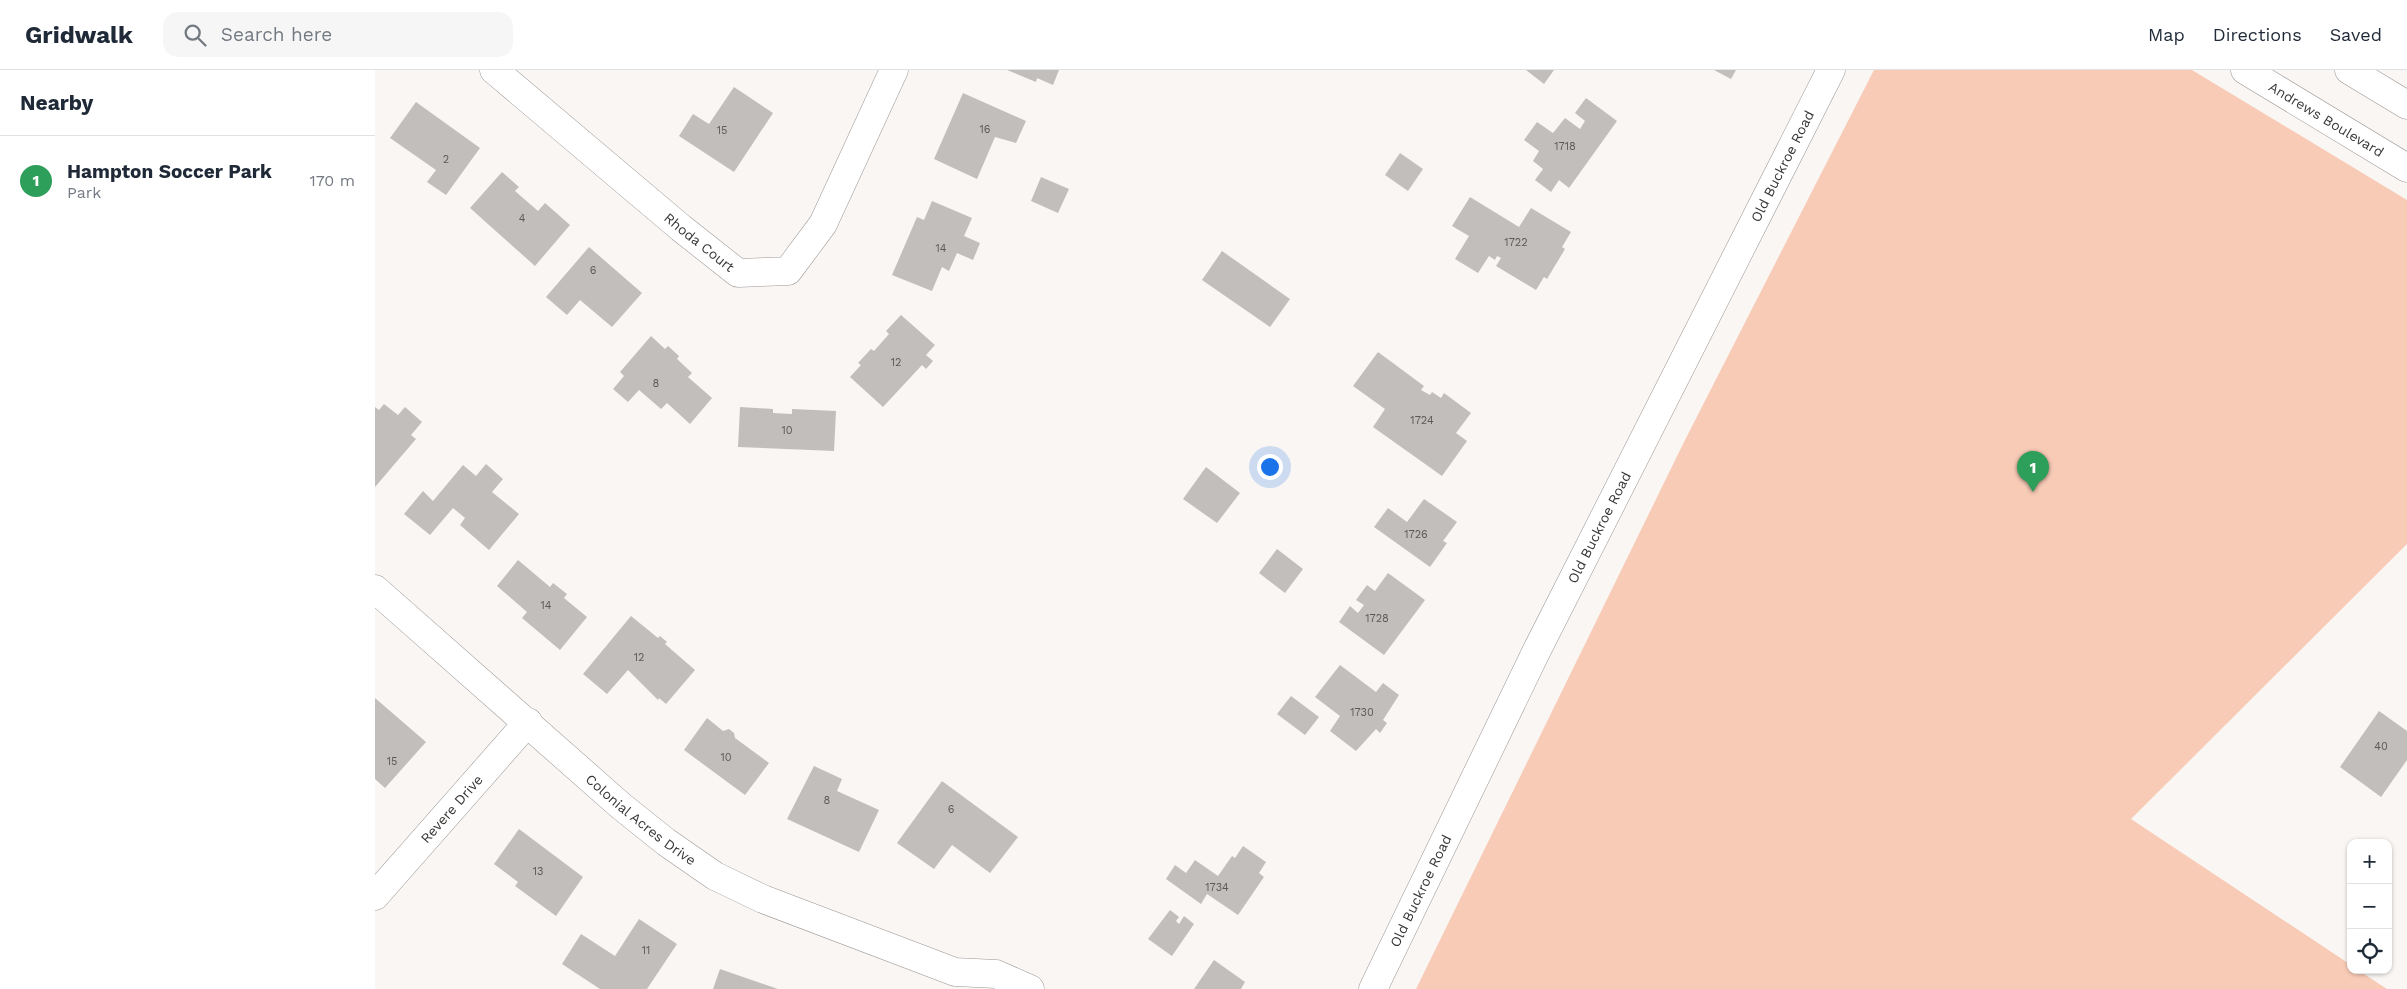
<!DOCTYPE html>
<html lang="en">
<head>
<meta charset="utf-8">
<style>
	:root { --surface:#fff; --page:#f6f6f7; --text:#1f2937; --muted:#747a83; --line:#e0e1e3; --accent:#ea580c }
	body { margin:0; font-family:"Work Sans",sans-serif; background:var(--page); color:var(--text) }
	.controls { position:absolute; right:15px; bottom:15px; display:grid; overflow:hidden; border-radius:10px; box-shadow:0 1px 4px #0004 }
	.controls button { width:45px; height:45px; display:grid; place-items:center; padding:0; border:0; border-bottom:1px solid var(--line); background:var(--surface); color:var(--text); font:25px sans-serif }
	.you { position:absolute; left:894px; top:396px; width:18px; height:18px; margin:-12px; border:4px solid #fff; border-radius:50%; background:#1a73e8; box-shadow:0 0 0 8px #1a73e833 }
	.badge { display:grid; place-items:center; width:32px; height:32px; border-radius:50%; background:var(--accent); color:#fff; font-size:16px; font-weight:700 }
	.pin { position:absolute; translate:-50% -41px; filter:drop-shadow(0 1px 2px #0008) }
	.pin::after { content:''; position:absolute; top:26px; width:18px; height:15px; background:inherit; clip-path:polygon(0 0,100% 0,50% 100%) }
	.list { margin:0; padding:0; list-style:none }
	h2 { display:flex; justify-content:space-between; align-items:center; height:65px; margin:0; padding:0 20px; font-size:21px }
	h2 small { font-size:16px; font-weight:400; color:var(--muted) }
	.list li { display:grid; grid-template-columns:32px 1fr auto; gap:15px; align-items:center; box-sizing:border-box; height:90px; padding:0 20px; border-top:1px solid var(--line) }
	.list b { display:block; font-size:19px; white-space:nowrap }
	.list p { margin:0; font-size:16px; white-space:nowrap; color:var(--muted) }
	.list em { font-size:16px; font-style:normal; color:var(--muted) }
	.icon { flex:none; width:28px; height:28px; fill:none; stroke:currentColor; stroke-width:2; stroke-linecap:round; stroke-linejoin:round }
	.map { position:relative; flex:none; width:2032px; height:919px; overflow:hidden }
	header { display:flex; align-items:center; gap:30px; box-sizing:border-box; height:70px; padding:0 25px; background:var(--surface); border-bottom:1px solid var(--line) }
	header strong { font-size:24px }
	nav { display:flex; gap:28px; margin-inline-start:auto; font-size:18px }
	.search { width:350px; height:45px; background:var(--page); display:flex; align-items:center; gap:12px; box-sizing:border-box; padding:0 18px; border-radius:15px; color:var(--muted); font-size:19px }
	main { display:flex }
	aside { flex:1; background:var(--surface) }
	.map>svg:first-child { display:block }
</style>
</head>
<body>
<header>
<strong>Gridwalk</strong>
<div class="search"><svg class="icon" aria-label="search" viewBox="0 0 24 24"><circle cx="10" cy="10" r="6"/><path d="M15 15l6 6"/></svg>Search here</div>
<nav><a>Map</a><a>Directions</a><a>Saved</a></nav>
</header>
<main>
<aside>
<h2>Nearby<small></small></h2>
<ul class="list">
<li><span class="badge" style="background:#2e9e5b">1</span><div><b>Hampton Soccer Park</b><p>Park</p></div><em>170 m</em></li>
</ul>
</aside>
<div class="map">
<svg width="2032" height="919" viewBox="0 0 2032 919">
	<rect width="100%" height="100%" fill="#faf6f4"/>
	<path fill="#f8cbb6" d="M1499,0H1817L2032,130V474L1756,749L1976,895V900H1983L2012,919H1041L1310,370Z"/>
	<path fill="#c2bebc" d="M632,0H684L678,15L662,8L661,12Z
		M1151,0H1179L1169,14Z
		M1339,0H1361L1356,9Z
		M359,17L398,43L359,102L304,66L318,44L334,54Z
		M588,23L651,51L641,73L620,67L602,109L559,89Z
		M1211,28L1242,51L1194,118L1184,110L1176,122L1160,110L1168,99L1158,91L1164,81L1149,70L1162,52L1178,63L1190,48L1205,59L1210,51L1200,43Z
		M41,32L105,78L71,125L52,112L61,100L15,68Z
		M1025,83L1048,99L1033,121L1010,105Z
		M127,102L144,117L140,121L163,141L170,133L195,155L160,196L95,138Z
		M666,107L694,119L683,143L656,131Z
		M1095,127L1144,157L1156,138L1196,162L1187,177L1190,179L1172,209L1169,207L1161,220L1121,196L1126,188L1122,186L1120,190L1114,186L1103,203L1080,189L1094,166L1077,156Z
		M557,131L597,148L589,166L605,173L598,190L582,183L574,201L567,197L557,221L517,205L542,147L549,150Z
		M214,177L267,223L237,257L205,230L192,245L171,227Z
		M847,181L915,229L895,257L827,210Z
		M526,245L560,275L551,285L558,291L551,299L547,295L508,337L475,307L486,295L483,293L496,279L499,281L514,264L511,261Z
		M276,266L290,279L293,276L304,286L302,289L317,303L313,307L337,328L315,354L292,333L286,339L264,320L253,332L238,319L249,306L245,302Z
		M1003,282L1049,316L1046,320L1055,325L1057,322L1066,328L1069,323L1096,343L1081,363L1092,371L1067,406L998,357L1010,339L978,316Z
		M9,334L23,345L30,337L47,352L36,365L41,369L0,417V337L4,340Z
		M365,337L398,339V343L417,344V339L461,341L459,381L363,377Z
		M111,394L128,409L117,422L144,444L114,480L85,455L90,448L78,438L55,465L29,444L48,421L58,431L88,395L101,406Z
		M831,397L865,423L842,453L808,429Z
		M1049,429L1082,452L1068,471L1072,473L1055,497L999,457L1013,438L1032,452Z
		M902,479L928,499L910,523L884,503Z
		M143,490L175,517L178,513L192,524L189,528L212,547L185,580L147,548L152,542L122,516Z
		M1013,503L1050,530L1009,585L964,552L975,536L983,543L989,535L981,530L992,515L1000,521Z
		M256,546L283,568L285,566L292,572L290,574L320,600L291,634L284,628L283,630L253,600L232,624L208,604Z
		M965,595L1001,622L1008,613L1024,625L1008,650L1012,653L1005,663L1001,659L981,681L955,661L965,646L940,627Z
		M916,626L944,647L930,665L902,644Z
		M0,628L51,672L10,718L0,709Z
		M2004,641L2032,661V690L2006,727L1965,697Z
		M332,648L348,661L354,659L359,663L360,668L394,693L370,725L309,680Z
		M439,696L467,709L462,721L504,740L484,782L412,749Z
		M567,711L643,767L615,803L577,775L559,799L522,773Z
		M144,759L208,807L181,846L140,816L143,812L119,794Z
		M868,776L891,792L884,803L889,807L863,845L832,824L826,834L791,809L800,795L811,803L820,790L843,806L857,786L860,788Z
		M795,840L804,847L801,851L804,854L809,846L819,854L797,886L773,869Z
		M264,849L302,874L272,919H225L187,894L206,864L240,886Z
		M839,890L870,912L866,919H819Z
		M345,899L403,919H338Z"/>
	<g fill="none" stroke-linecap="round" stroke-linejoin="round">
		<defs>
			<g id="minor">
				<path id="s1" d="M119,0L306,158L363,203L413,201L448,154L519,0"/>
				<path id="s2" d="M0,519L246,736L291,772L340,806L388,829L580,902L621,904L655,919"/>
				<path id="s3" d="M0,826L153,652"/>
			</g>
			<g id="tertiary">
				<path id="s4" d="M1870,0L2032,98"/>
				<path d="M1974,0L2032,35"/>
			</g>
			<g id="secondary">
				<path id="s5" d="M998,919L1161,582L1456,0"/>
			</g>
		</defs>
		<use href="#minor" stroke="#9b9795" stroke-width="29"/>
		<use href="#tertiary" stroke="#9b9795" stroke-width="29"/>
		<use href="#secondary" stroke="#9b9795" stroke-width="29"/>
		<use href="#minor" stroke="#fff" stroke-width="28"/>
		<use href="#tertiary" stroke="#fff" stroke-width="28"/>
		<use href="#secondary" stroke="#fff" stroke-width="28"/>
	</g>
	<g text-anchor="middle" stroke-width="4.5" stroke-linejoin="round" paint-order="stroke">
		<g font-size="11" fill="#5b5958">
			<text x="610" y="63">16</text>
			<text x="347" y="64">15</text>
			<text x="1190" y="80">1718</text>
			<text x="71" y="93">2</text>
			<text x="147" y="152">4</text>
			<text x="1141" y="176">1722</text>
			<text x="566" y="182">14</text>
			<text x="218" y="204">6</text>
			<text x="521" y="296">12</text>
			<text x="281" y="317">8</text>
			<text x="1047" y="354">1724</text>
			<text x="412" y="364">10</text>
			<text x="1041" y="468">1726</text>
			<text x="171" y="539">14</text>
			<text x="1002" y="552">1728</text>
			<text x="264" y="591">12</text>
			<text x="987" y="646">1730</text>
			<text x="2006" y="680">40</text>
			<text x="351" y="691">10</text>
			<text x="17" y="695">15</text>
			<text x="452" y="734">8</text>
			<text x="576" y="743">6</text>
			<text x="163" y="805">13</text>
			<text x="842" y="821">1734</text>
			<text x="271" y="884">11</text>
		</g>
		<g font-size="14" fill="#393736" stroke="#faf6f4">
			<text dy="5" stroke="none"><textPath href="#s4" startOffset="95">Andrews Boulevard</textPath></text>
			<text dy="5" stroke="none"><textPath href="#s5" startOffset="919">Old Buckroe Road</textPath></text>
			<text dy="5" stroke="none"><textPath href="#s1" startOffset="268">Rhoda Court</textPath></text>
			<text dy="5" stroke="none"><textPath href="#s5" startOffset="514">Old Buckroe Road</textPath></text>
			<text dy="5" stroke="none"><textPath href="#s3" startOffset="116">Revere Drive</textPath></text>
			<text dy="5" stroke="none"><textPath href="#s2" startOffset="352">Colonial Acres Drive</textPath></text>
			<text dy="5" stroke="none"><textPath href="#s5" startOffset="109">Old Buckroe Road</textPath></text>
		</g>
	</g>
</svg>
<div class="controls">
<button>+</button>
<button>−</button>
<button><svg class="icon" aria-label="locate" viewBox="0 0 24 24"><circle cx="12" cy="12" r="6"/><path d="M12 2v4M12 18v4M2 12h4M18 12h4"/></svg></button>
</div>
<div class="you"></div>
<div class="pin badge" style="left:1658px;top:422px;background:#2e9e5b">1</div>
</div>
</main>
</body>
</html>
